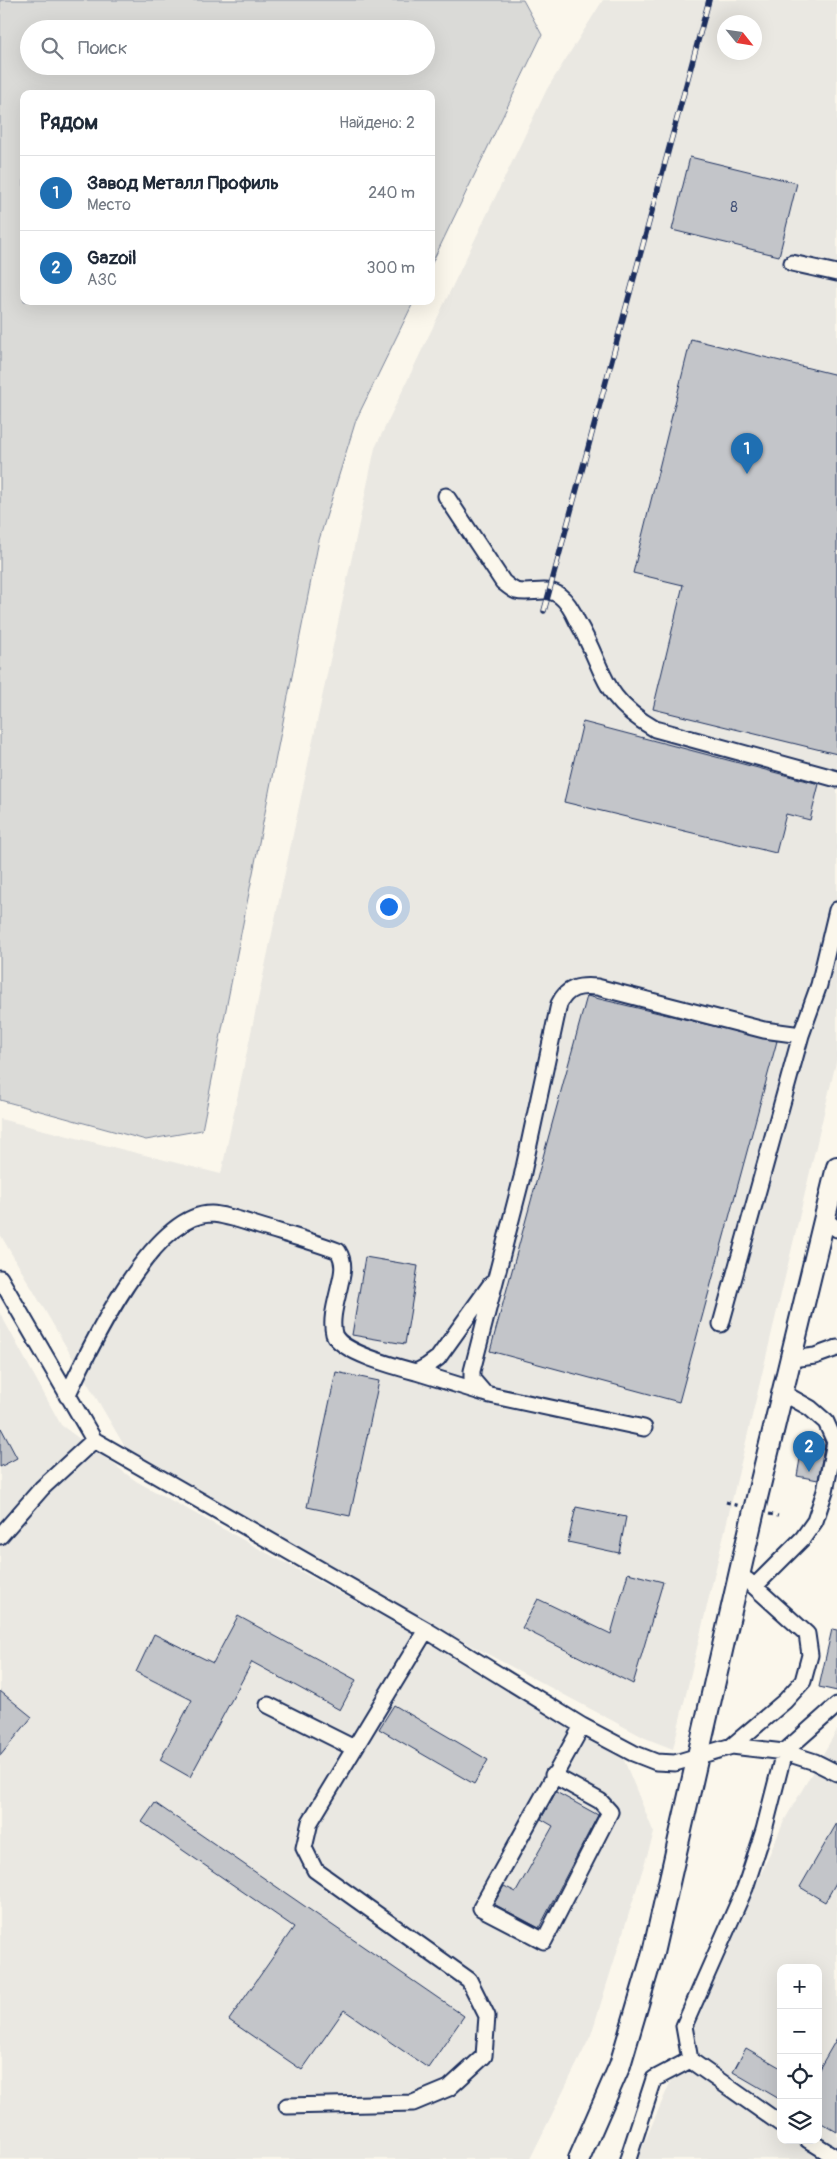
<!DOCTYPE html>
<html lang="ru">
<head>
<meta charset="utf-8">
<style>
	:root { --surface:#fff; --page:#f6f6f7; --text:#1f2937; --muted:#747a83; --line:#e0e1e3; --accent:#1f6fb2 }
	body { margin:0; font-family:Pangolin,sans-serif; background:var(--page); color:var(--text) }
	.controls { position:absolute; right:15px; bottom:15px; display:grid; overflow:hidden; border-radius:10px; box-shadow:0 5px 20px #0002 }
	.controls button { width:45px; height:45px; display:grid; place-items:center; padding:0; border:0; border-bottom:1px solid var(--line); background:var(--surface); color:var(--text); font:25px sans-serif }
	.compass { position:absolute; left:717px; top:15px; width:45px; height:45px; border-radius:50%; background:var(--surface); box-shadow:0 5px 20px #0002; rotate:120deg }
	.you { position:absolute; left:388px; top:906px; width:18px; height:18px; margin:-12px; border:4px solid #fff; border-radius:50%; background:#1a73e8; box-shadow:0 0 0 8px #1a73e833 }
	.badge { display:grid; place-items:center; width:32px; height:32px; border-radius:50%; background:var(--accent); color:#fff; font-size:16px; font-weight:700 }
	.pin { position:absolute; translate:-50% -41px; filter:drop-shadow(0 1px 2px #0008) }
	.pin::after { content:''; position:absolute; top:26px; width:18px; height:15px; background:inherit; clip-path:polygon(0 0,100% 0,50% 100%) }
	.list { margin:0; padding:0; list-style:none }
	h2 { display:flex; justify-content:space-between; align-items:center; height:65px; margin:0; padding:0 20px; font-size:21px }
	h2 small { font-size:16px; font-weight:400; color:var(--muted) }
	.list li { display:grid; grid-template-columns:32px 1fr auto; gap:15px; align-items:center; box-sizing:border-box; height:75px; padding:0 20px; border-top:1px solid var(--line) }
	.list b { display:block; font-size:19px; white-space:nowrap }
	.list p { margin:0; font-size:16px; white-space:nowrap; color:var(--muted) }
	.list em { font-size:16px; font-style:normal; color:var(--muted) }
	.icon { flex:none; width:28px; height:28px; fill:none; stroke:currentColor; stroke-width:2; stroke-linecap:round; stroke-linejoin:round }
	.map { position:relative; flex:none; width:837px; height:2159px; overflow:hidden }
	.search { position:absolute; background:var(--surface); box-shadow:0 5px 20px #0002; left:20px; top:20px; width:415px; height:55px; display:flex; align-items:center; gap:12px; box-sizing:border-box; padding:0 18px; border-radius:28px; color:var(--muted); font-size:19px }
	.panel { position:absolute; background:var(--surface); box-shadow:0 5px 20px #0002; left:20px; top:90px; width:415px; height:215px; border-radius:10px }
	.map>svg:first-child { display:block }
</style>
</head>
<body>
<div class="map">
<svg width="837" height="2159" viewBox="0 0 837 2159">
	<rect width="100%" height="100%" fill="#fbf7ec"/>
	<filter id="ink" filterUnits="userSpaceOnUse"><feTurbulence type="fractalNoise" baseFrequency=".02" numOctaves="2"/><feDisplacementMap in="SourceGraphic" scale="10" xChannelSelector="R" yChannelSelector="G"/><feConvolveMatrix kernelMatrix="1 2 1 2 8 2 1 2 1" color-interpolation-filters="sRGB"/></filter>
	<g filter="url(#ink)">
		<path fill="#eae8e2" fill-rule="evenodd" d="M603,0H837V1058L673,1749L645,1738L435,1626L125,1447L0,1234V1119L221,1174L375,448L547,89ZM724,22H754V52H724Z
			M0,1313L61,1425L136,1481L409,1631L624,1760L654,1833L591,2035L530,2159H0Z
			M837,1730V2159H637L784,1821ZM781,1968H818V2140H781Z"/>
		<path fill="#dadad7" stroke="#7a849a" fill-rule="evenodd" d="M0,0H523L542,35L431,265V94H24V301H414L356,420L319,540L202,1130L146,1140L0,1100ZM29,29H426V66H29Z"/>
		<path fill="#c3c5c9" stroke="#1b2f5e" d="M690,157L797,183L779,256L672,230Z
			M691,339L837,375V754L653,709L683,585L633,573Z
			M583,722L819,784L810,820L786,814L776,853L564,802Z
			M587,996L777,1041L679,1402L490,1351Z
			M365,1257L418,1266L405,1344L352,1335Z
			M336,1372L379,1381L350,1516L307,1507Z
			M0,1426L17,1458L0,1467Z
			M804,1436L824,1440L825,1443L818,1480L797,1476Z
			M576,1507L626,1517L619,1553L568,1542Z
			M628,1573L663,1582L633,1684L522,1628L538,1599L611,1634Z
			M238,1616L356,1680L340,1710L252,1662L190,1777L160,1760L192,1700L136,1672L154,1634L213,1663Z
			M832,1629L837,1630V1691L819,1687Z
			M0,1691L32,1717L0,1756Z
			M394,1705L488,1760L474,1784L379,1729Z
			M556,1792L598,1815L539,1928L494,1904L504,1886L516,1892L553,1826L541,1819Z
			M155,1803L464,2016L428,2068L344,2010L302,2070L229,2020L294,1927L142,1822Z
			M837,1823V1881L825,1902L800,1887Z
			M837,2038V2132L818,2121V2071Z
			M746,2048L781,2068V2100L733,2072Z"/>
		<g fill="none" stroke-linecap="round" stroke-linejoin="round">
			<defs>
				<path id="minor" d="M792,263L837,273
					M446,496L503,582C507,585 511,589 516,591C530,595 548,586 560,596C568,602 573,612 577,621C606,670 599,697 655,729L837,779
					M824,1219L837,1229
					M0,1278L94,1440L426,1630L582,1726L633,1753L656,1762L675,1763L732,1746L784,1752L815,1762L837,1773
					M721,1324L801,1035
					M791,1359L815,1356L837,1348
					M416,1372L484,1393
					M67,1396C89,1349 152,1214 211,1214C227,1215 243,1221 259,1226C285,1234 312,1241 338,1251C345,1262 343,1272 340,1284C337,1299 330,1319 334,1334C340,1352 397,1367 416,1372L427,1366L438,1358L491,1284
					M644,1428L490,1395L484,1393L472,1379V1371L522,1177L559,1004C567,987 580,985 597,987L764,1030L801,1035L819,985L837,910
					M0,1536L42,1488L94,1440
					M755,1586L803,1538L815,1521L825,1491L835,1442L826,1422L810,1408L783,1393
					M268,1705L354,1748
					M732,1746L785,1701L803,1681L810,1655L807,1634L747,1580
					M553,1775L600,1801L610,1812L544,1941L481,1908L582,1726
					M287,2106L413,2103L449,2088L484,2056L487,2016L469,1980L315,1870L304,1848L310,1822L426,1630
					M781,2124L690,2060L684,2026L745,1888L764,1830L784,1752L837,1705
					M808,2140L837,2158
					M628,2159L654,2079L690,2060"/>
				<path id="major" d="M579,2159L620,2065L653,1953L754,1510L837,1167"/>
			</defs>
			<use href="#minor" stroke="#1b2f5e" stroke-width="19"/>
			<use href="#major" stroke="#1b2f5e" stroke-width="24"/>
			<path stroke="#1b2f5e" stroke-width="3" stroke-dasharray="4 4" stroke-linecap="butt" d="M726,1502L739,1506
				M769,1514L778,1516"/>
			<use href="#minor" stroke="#fbf7ec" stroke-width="15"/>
			<use href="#major" stroke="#fbf7ec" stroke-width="20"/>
			<defs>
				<path id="rail" d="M544,611L709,0"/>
			</defs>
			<use href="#rail" stroke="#1b2f5e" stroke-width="5.5"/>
			<use href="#rail" stroke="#fbf7ec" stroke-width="4" stroke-dasharray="11" stroke-linecap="butt"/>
		</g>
	</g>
	<g text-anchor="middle" stroke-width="4" stroke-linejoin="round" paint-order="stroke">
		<g font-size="15" fill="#455479">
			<text x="734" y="212">8</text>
		</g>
	</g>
</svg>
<div class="controls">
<button>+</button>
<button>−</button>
<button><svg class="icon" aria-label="locate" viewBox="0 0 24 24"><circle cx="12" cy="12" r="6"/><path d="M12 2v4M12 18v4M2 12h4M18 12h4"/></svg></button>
<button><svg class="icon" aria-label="layers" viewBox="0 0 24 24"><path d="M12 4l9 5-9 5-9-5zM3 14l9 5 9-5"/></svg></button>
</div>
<svg class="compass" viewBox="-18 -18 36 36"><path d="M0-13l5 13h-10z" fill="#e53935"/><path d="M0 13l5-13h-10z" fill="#747a83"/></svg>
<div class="you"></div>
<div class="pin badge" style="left:747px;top:474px">1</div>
<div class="pin badge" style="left:809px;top:1472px">2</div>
<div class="search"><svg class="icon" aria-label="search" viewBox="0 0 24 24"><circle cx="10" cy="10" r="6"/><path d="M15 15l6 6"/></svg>Поиск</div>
<section class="panel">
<h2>Рядом<small>Найдено: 2</small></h2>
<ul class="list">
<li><span class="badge">1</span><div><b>Завод Металл Профиль</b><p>Место</p></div><em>240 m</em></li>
<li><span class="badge">2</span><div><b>Gazoil</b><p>АЗС</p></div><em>300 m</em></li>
</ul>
</section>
</div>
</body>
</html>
